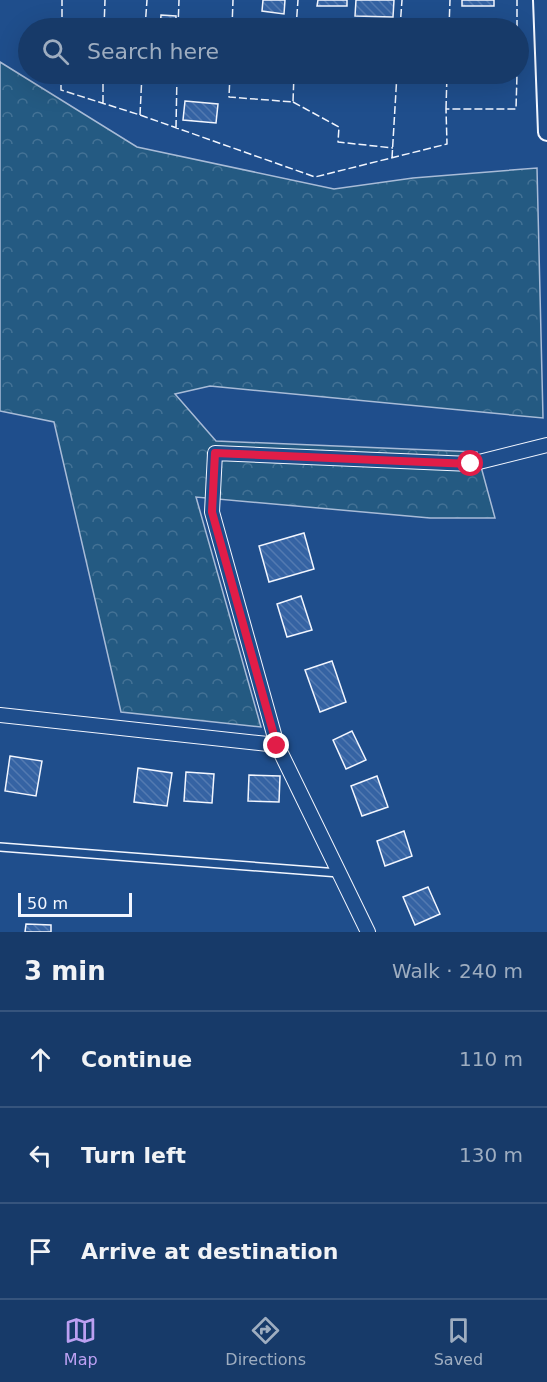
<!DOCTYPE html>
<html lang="en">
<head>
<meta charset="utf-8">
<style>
	:root { --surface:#173a69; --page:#244571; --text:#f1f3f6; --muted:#9eadc0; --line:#36547d; --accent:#bca0f2 }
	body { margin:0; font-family:"DejaVu Sans",sans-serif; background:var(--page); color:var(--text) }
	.scale { position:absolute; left:18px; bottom:15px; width:114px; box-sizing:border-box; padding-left:6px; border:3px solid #f2f6ff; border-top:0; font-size:16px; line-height:21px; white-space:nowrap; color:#f2f6ff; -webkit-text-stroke:4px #1f4e8c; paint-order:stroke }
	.stop { position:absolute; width:18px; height:18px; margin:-14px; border:4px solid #e11d48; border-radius:50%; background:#fff }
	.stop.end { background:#e11d48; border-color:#fff; box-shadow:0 2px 6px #0008 }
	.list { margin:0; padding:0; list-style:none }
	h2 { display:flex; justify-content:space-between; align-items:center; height:78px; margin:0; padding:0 24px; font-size:26px }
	h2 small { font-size:20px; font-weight:400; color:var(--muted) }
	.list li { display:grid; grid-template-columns:39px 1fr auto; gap:18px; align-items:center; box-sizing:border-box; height:96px; padding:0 24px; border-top:2px solid var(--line) }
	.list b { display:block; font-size:22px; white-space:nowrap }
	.list em { font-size:20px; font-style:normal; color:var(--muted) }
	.icon { flex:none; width:33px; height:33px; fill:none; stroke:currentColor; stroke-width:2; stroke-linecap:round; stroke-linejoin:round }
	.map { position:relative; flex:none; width:547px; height:932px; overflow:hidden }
	.search { position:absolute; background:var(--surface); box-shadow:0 6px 24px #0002; left:18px; right:18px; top:18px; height:66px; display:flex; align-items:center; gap:15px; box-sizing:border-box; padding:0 21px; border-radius:33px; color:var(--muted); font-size:22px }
	.sheet { height:366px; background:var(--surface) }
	nav { display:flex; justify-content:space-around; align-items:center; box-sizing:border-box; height:84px; border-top:2px solid var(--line); background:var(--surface); font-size:16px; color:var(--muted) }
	nav a { display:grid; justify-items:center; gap:3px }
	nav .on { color:var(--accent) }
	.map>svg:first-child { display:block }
</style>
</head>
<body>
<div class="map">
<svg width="547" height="932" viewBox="0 0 547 932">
	<defs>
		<pattern id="forest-crowns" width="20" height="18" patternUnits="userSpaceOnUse" patternTransform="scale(1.5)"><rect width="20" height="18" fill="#245a82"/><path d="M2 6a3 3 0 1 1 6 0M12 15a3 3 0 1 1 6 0" fill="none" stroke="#447295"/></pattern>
		<pattern id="building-back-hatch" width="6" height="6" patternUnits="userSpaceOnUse" patternTransform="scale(1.5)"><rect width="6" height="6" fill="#3563a3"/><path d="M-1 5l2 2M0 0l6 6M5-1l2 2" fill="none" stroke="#537ab1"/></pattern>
	</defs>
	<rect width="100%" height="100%" fill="#1f4e8c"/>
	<path fill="url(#forest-crowns)" stroke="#a8bbd7" stroke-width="1.5" d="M0,62L137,147L334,189L413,178L537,168L543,418L210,386L175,394L216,441L477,452L495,518H430L196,497L261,727L121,712L54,422L0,411Z"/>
	<path fill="url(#building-back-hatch)" stroke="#f2f6ff" stroke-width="1.5" d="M263,0H285L284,14L262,11Z
		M318,0H347V6H317Z
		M356,0H394L393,17L355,16Z
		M462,0H494V6H462Z
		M161,15L176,16V28H160Z
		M185,101L218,104L216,123L183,120Z
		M304,533L314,569L269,582L259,546Z
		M301,596L312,630L287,637L277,604Z
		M332,661L346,702L320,712L305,670Z
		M352,731L366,760L346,769L333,740Z
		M10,756L42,761L36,796L5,791Z
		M138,768L172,773L167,806L134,802Z
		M186,772L214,774L212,803L184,801Z
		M249,775L280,776L279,802L248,801Z
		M377,776L388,807L362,816L351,786Z
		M404,831L412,856L385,866L377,841Z
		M428,887L440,914L415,925L403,897Z
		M26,924L51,925V932H25Z"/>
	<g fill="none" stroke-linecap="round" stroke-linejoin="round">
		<defs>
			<path id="service" d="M0,847L339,873"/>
			<path id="minor" d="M0,715L277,745
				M368,932L277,745L212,512L215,453L471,464L547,445"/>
			<path id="tertiary" d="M542,0L547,132"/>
		</defs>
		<use href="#service" stroke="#f2f6ff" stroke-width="10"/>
		<use href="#minor" stroke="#f2f6ff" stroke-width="16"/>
		<use href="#tertiary" stroke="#f2f6ff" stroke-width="20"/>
		<use href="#service" stroke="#1f4e8c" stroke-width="7"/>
		<use href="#minor" stroke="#1f4e8c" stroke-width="14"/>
		<use href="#tertiary" stroke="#1f4e8c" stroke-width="16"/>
		<path stroke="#f2f6ff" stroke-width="1.5" stroke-dasharray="8 3" stroke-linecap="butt" d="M62,28V0
			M104,28L105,0
			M145,28L147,0
			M178,28L179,0
			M232,28L233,0
			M296,28L298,0
			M400,28L402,0
			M449,28L450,0
			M517,28V0
			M61,74V90L140,115L315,177L447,144L446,109H516L517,74
			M230,74L229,97L293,102L294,74
			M293,102L339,127L338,142L393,148
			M103,103V74
			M446,109L447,74
			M140,115L142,74
			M176,128L177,74
			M392,158L397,74"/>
	</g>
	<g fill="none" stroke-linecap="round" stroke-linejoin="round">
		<path stroke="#e11d48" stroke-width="8" d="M277,746L212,512L215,453L471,464"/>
	</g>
</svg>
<div class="scale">50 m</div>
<div class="stop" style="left:471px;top:464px"></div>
<div class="stop end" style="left:277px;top:746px"></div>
<div class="search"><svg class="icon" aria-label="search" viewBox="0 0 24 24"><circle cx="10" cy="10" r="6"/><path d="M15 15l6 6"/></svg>Search here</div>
</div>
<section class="sheet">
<h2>3 min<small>Walk · 240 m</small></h2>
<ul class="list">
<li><svg class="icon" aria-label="ahead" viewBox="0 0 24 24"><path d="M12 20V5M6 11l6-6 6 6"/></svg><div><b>Continue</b></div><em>110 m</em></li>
<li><svg class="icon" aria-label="left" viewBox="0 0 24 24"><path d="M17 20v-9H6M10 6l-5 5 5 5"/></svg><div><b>Turn left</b></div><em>130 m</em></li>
<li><svg class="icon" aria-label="arrive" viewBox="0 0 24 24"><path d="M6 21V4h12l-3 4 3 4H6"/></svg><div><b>Arrive at destination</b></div></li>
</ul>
</section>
<nav>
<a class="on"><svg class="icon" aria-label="map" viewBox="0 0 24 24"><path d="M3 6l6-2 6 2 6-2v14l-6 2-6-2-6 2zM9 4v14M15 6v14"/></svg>Map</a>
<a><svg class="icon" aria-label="directions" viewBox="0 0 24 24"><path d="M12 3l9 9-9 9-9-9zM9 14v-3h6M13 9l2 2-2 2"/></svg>Directions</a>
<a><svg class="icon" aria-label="saved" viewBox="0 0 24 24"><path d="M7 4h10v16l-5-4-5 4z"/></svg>Saved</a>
</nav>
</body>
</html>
